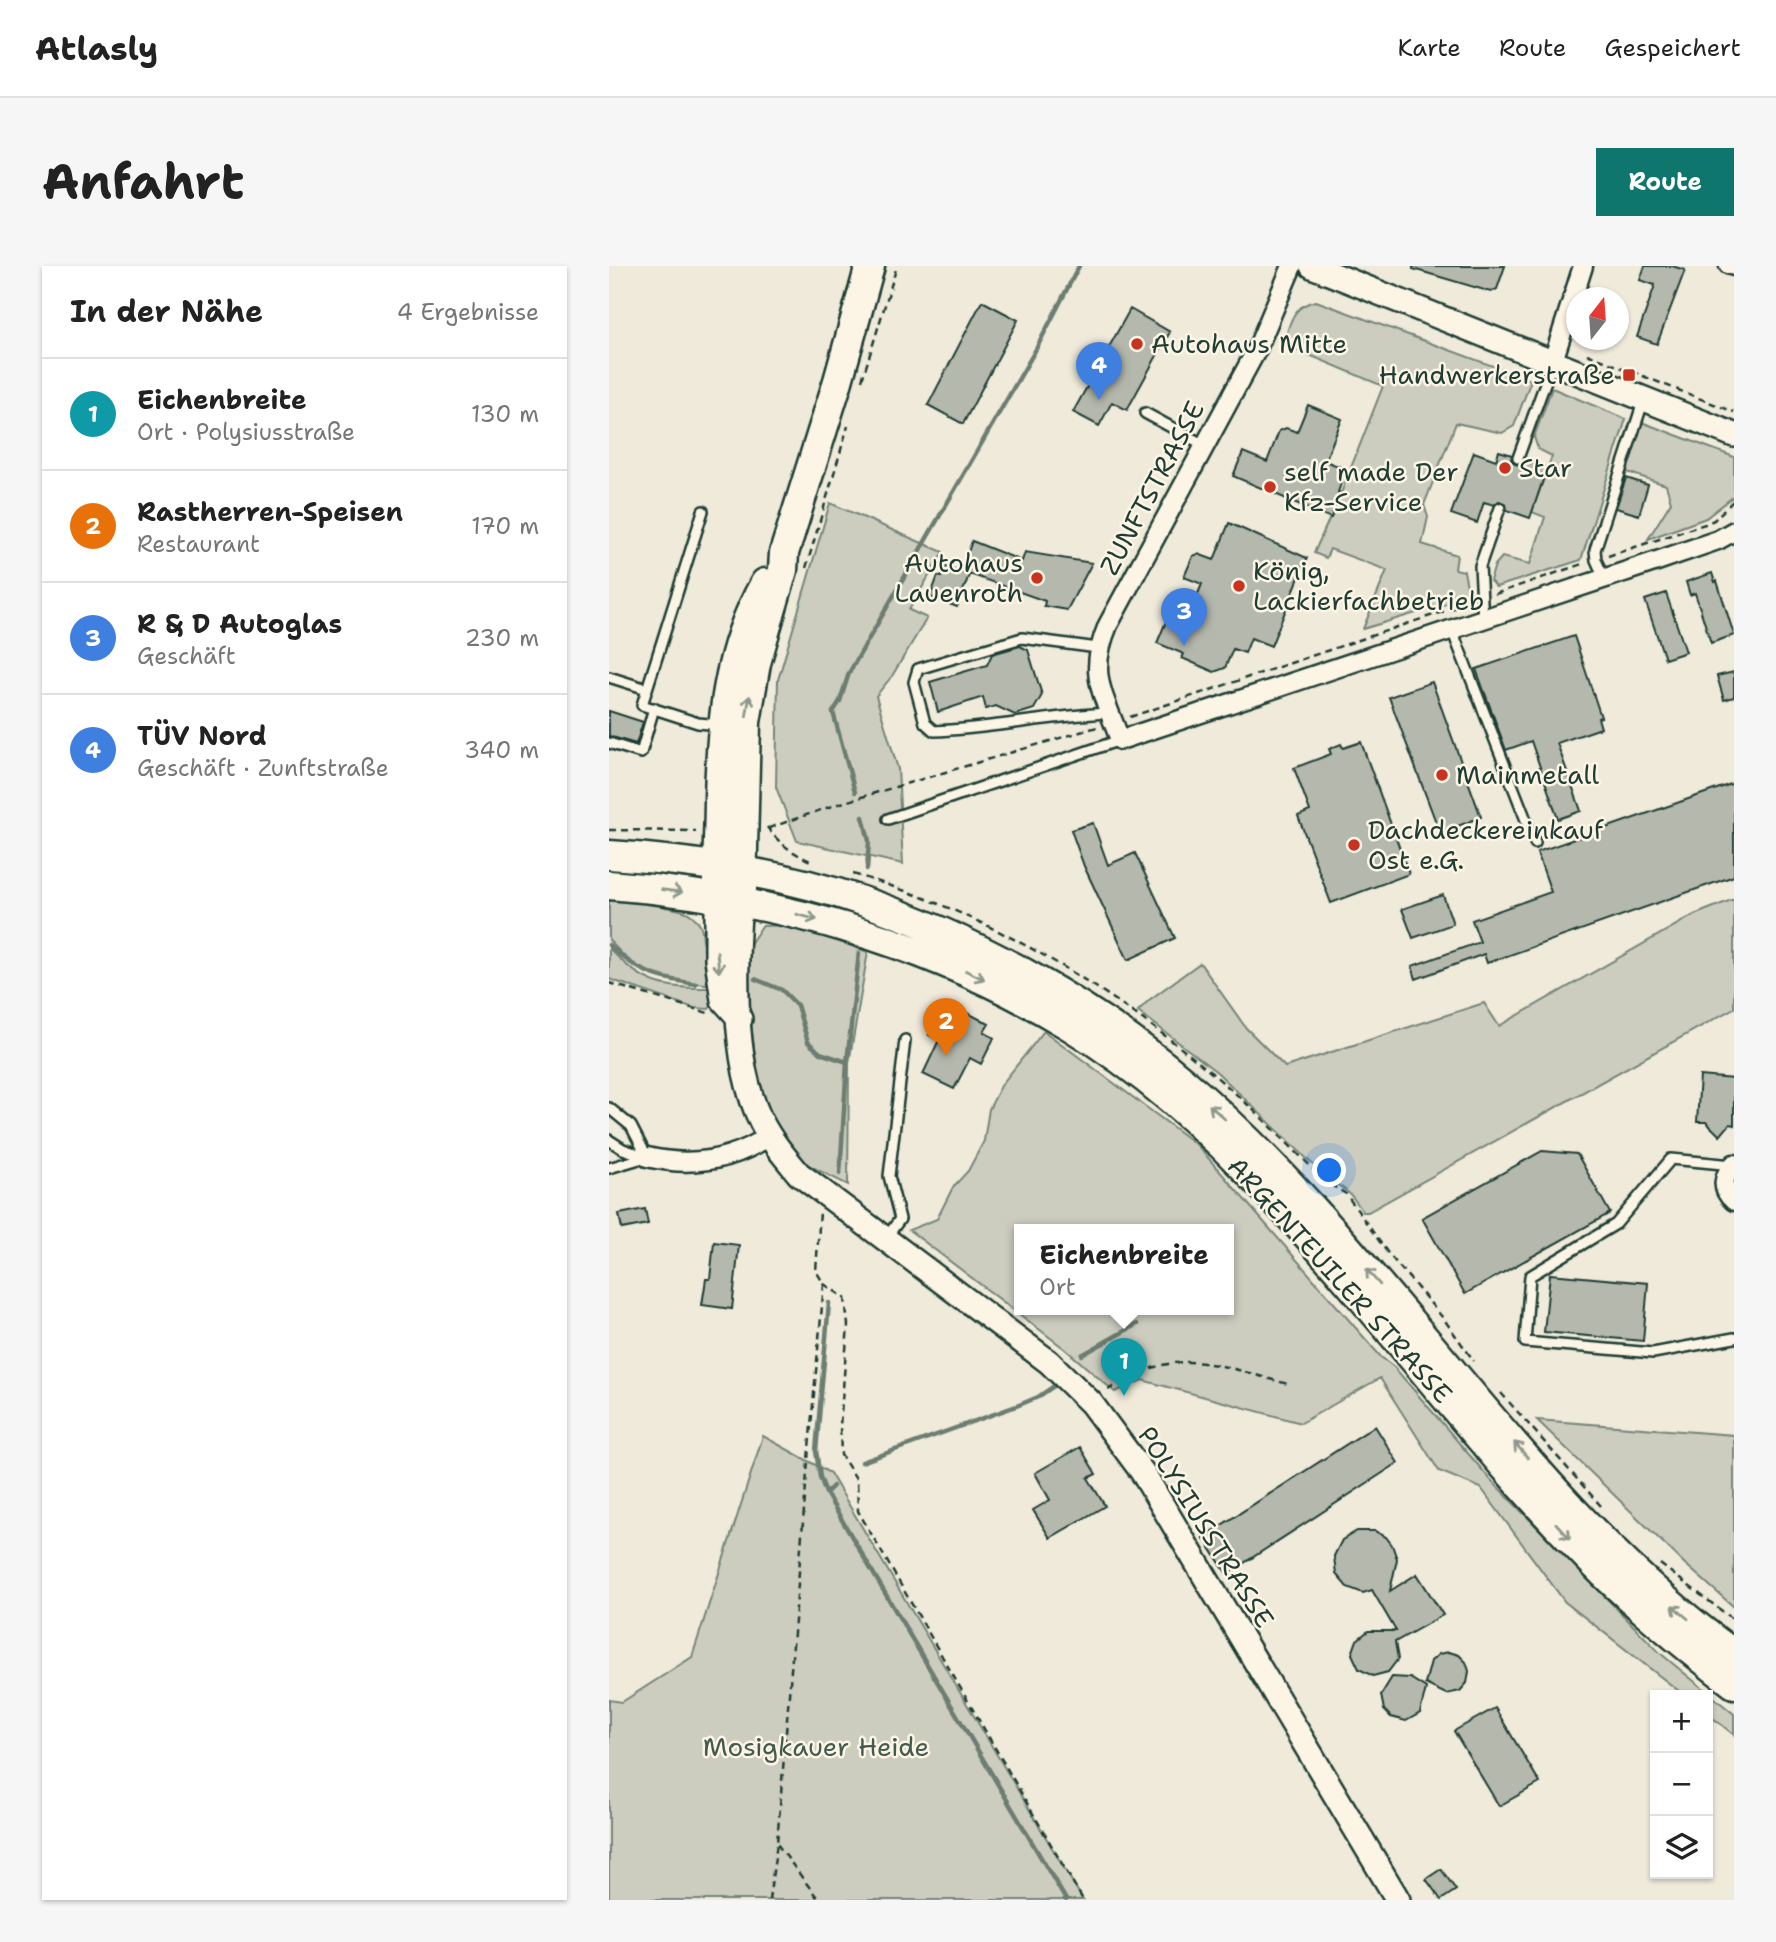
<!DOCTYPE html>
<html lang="de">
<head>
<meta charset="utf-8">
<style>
	:root { --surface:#fff; --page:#f6f6f6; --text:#222; --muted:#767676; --line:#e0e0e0; --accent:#0f766e }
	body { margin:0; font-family:"Shantell Sans",sans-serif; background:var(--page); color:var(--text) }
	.controls { position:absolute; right:21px; bottom:21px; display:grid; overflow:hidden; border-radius:0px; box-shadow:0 2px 5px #0004 }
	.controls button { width:63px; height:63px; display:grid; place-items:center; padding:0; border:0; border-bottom:2px solid var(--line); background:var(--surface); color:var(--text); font:35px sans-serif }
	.compass { position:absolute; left:957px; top:21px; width:63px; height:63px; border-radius:50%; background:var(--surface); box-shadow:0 2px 5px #0004; rotate:17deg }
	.you { position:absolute; left:721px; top:905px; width:24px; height:24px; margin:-18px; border:5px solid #fff; border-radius:50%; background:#1a73e8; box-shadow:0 0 0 10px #1a73e833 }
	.badge { display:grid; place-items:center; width:46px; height:46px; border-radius:50%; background:var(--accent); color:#fff; font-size:23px; font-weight:700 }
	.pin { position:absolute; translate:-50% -58px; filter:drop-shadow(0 2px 4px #0008) }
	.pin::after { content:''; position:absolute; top:37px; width:24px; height:21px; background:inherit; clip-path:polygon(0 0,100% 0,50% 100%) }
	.popup { position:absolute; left:405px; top:958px; width:220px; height:91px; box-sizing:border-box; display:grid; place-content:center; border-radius:0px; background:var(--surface); filter:drop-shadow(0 2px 5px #0005); font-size:23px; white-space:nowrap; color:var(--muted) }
	.popup b { font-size:26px; color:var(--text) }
	.popup::after { content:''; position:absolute; left:50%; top:100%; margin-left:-14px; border:14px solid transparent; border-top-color:var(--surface) }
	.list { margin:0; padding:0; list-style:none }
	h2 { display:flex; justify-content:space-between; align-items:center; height:91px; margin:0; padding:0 28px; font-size:30px }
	h2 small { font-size:23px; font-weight:400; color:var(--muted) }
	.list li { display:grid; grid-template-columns:46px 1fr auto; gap:21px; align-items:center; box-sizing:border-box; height:112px; padding:0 28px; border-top:2px solid var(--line) }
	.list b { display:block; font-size:26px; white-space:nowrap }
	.list p { margin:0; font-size:23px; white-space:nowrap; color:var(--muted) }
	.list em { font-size:23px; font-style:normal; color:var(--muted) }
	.icon { flex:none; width:38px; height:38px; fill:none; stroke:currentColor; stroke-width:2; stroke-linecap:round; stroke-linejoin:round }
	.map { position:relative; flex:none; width:1125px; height:1634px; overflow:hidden; border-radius:0px }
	header { display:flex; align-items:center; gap:42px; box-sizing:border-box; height:98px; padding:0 35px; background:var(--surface); border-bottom:2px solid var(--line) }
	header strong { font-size:33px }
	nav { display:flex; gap:38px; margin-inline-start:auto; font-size:24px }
	.intro { display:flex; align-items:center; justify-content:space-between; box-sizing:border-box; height:168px; padding:0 42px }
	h1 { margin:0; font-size:49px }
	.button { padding:18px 32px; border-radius:0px; background:var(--accent); color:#fff; font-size:24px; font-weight:700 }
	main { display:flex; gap:42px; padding:0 42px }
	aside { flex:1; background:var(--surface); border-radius:0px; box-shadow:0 2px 5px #0004 }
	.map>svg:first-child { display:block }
</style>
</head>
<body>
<header>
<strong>Atlasly</strong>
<nav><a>Karte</a><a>Route</a><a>Gespeichert</a></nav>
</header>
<div class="intro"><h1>Anfahrt</h1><a class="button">Route</a></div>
<main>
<aside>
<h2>In der Nähe<small>4 Ergebnisse</small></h2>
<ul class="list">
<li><span class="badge" style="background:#0f9aa8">1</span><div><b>Eichenbreite</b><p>Ort · Polysiusstraße</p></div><em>130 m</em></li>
<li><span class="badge" style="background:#e8710a">2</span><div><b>Rastherren-Speisen</b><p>Restaurant</p></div><em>170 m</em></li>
<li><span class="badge" style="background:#3f7fe0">3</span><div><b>R &amp; D Autoglas</b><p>Geschäft</p></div><em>230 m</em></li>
<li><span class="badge" style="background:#3f7fe0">4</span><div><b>TÜV Nord</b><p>Geschäft · Zunftstraße</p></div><em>340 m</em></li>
</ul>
</aside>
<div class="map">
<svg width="1125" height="1634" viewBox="0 0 1125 1634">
	<rect width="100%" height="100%" fill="#efeada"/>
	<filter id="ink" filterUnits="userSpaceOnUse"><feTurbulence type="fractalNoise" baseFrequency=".0143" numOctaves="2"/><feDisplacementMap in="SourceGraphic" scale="14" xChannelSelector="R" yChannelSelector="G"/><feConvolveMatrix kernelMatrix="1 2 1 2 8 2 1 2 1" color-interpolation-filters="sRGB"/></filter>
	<g filter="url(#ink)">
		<path fill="#cccdbf" stroke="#76857a" stroke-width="2" fill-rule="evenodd" d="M707,35L922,114L905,160L893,167L847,157L815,239L819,251L813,278L848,289L846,303L855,305L860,331L754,363L778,304L721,283L717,292L705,287L732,227L774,120L674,78C682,57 682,40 707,35Z
			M943,122L1017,153L972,294L887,321L881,315L886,299L893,291L921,298L936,251L923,246L943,190L929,183L925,171Z
			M1035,157L1125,191V230L1097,252L1039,273L1062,236L1057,219L1015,205L1030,160Z
			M221,237L334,286L300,344L318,352L283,410L267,430L289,503L294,598L188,575L167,521L169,414Z
			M0,629L56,633V641C73,644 86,645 93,664L98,718C49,714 34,713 0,674Z
			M1125,633V742L759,946H754C745,932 739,923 722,916L609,807L529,745L540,734L591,697L637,762L676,801L875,737L890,760L1085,649Z
			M185,659L259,686L240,797L239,919L193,896L163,856L149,811L141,751L139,681L153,660Z
			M0,682C32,717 53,723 100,722L102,740L100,743L85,742L0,713Z
			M435,765L588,879L772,1091L785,1101L881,1213L1051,1387L1125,1448V1469L1099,1448V1429H1075L956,1336L872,1222L830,1205L771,1112L692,1157L533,1114L506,1126L456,1083L300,964L328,953L344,921L359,905L375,875L380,843L393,818ZM410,964H620V1044H410Z
			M928,1154L1125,1169V1341L1076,1298Z
			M154,1170L221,1207L474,1634H0V1434L13,1436L83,1391Z"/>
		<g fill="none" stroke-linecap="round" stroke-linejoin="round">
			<path stroke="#6c7d71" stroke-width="4.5" d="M246,526L224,446L231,435L240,407L427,83L470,0
				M254,551L260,575L258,603
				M0,679C29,707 48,712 87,718
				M146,713L173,724L188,739L199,776L211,787L238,796
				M231,908L238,796L250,687
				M220,1037L207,1185L211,1211L217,1227L457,1634
				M473,1089L528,1058
				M253,1196L410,1139L429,1131L445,1120
				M217,1227L224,1220"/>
		</g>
		<path fill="#b5b9ad" stroke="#1f3d34" stroke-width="2" d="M804,0H896L888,23L882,26L804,3Z
			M1036,0H1063L1076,4L1048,78L1028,71L1046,19L1031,14Z
			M373,35L409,54L354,158L319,139Z
			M521,43L561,66L518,144L503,136L490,160L464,146Z
			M699,139L733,153L716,195L737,203L729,226L732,227L722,252L624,210L634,186L658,196L670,165L677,162L688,166Z
			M890,185L903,189L902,194L906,198L911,199L916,194L938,202L921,252L898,244L897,238L890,235L885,239L875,236L868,257L842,248L865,186L887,194Z
			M1017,212L1039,219L1030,249L1007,242Z
			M620,257L698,292L662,380L642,372L636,387L624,383L616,402L605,406L573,392L575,388L548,377L558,353L576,360L593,318L575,311L584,290L589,288L605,294Z
			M363,275L413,295L416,286L483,297L458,344L435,340L436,335L352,305Z
			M337,300L360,309L348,341L321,331L329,310L332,311Z
			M1103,307L1106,316L1108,315L1125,369L1102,377L1086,327L1081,329L1077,316Z
			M1057,327L1077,386L1056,393L1036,334Z
			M965,370L992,451L989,452L992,462L948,477L972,545L949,553L922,475L897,484L867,403Z
			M411,380L419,384L433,429L425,443L406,449L387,440L377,443L374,431L329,446L321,416L378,399L383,388Z
			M1125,406V431L1115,434L1108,410Z
			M823,416L872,551L831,567L780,431Z
			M0,445L34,456L27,478L0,470Z
			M752,476L800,608L722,637L689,550L701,545L685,502L722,488L720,483L732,478L734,482Z
			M1125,517V610L878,697L875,688L807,713L803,700L871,676L863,654L942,626L928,586Z
			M484,557L499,599L526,587L566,672L519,694L475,600L462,564Z
			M834,629L844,658L804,672L793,643Z
			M347,741L380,758L375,766L385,772L372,798L361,792L345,823L314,808L330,774L320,769L331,746L342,752Z
			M1091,810L1125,813V859L1121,858L1111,870L1097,856H1088Z
			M933,885L968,888L1001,947L856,1028L813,952Z
			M36,943L39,958L13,963L10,948Z
			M105,976L130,979L123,1043L93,1039L97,1013H101Z
			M941,1008L1039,1017L1034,1075L935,1066Z
			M766,1160L789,1197L618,1308L594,1271Z
			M471,1181L487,1208L479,1212L496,1240L441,1272L424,1244L441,1234L426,1207Z
			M748,1265H766L777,1271L783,1279L788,1293L781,1325L808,1308L834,1349L786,1376L789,1393L779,1406L764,1410L750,1403L743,1388L748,1374L759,1365H787L763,1324L754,1327L738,1321L727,1308L725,1290L733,1274Z
			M840,1386L850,1389L857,1396L860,1405L858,1417L851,1425L837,1428L816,1418L822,1395L830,1388Z
			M783,1411L801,1412L817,1422L811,1447L797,1455L782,1451L775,1444L772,1429Z
			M886,1442L931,1517L890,1540L845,1465Z
			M832,1603L847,1624L832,1634L817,1613Z"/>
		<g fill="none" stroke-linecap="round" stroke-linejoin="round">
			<defs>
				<path id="service" d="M536,147L597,180
					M909,192L943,98
					M94,245L33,439L89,457L111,459
					M995,312L987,294L986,284L1035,133
					M874,354L871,300L891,242
					M843,364L926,577
					M489,382L413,372L309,403L305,416L316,457L325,465C384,463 442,449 501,447
					M0,411L38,423
					M0,477L32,487L45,442
					M279,553L511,474
					M0,842L22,860L38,891
					M0,874L14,883L38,891
					M1124,899L1062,893L1007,958L921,1010L916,1076L1044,1087L1125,1072
					M0,902L37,891
					M277,972L291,953L280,910L296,774"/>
				<path id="pedestrian" d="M1118,0L1125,2"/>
				<path id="minor" d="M683,0L648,83L499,359C478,409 494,426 511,474L1048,295L1109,274L1125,265
					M944,95L974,0
					M38,891C81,901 123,895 160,870
					M1125,898C1114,910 1111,923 1125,935"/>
				<path id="tertiary" d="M703,0L1125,169
					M108,631V693L114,734L131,753
					M131,635C126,699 123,798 152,855C162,875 176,891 190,908L440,1096L482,1137L534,1207L789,1634"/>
				<path id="primary" d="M0,589C86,595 171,607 253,635C364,672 486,740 575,816C661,889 734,975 806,1061C904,1177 1000,1299 1125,1388
					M108,618C108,589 110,560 110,531C112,456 118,384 156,317
					M0,619C162,631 321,675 461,760C535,805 604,867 663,931C778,1052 875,1189 994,1307C1035,1347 1080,1383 1125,1418
					M133,624L137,456L147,397L174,304L175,287L229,115L261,0"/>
			</defs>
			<use href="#service" stroke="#1f3d34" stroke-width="14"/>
			<use href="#pedestrian" stroke="#1f3d34" stroke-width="19"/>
			<use href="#minor" stroke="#1f3d34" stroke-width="23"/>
			<use href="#tertiary" stroke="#1f3d34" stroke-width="28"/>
			<use href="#primary" stroke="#1f3d34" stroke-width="33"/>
			<path stroke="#1f3d34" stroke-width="2.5" stroke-dasharray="7 5" stroke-linecap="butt" d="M978,88L1125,146
				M253,114L288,0
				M999,290L1096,258L1105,254L1125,234
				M197,302L239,160
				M886,328L976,297
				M521,451L860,337
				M158,561C170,578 185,588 204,596
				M160,562L229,538L488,461
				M0,564L87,565
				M244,608C380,647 504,723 611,814C649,846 683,883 719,917L737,928L778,986L834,1052L865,1095
				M0,717L99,747
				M215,1018L236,1032L239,1059L231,1160L232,1189L248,1214L249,1245L474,1634
				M499,1124C519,1112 540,1100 565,1097C602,1092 643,1109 679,1118
				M892,1127L992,1240
				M1051,1298L1125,1354
				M168,1578L210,1634
				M160,1634L168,1577L200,1182L215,1018L207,1005L211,946"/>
			<use href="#service" stroke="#fcf5e5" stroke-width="9"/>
			<use href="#pedestrian" stroke="#fcf5e5" stroke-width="14"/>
			<use href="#minor" stroke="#fcf5e5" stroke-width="18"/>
			<use href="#tertiary" stroke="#fcf5e5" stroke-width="23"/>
			<use href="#primary" stroke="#fcf5e5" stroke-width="28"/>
		</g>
		<defs><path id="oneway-shaft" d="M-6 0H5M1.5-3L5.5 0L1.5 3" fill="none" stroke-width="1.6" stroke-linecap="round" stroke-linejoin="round" transform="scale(1.75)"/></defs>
		<g stroke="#8e998c">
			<use href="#oneway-shaft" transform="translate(139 440) rotate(-81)"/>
			<use href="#oneway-shaft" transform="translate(63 625) rotate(7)"/>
			<use href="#oneway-shaft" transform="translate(198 651) rotate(15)"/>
			<use href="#oneway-shaft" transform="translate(109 696) rotate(84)"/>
			<use href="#oneway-shaft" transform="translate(366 709) rotate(25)"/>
			<use href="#oneway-shaft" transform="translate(608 846) rotate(-138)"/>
			<use href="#oneway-shaft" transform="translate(764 1011) rotate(-131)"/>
			<use href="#oneway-shaft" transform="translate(912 1184) rotate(-131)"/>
			<use href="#oneway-shaft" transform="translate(954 1265) rotate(47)"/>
			<use href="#oneway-shaft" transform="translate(1071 1346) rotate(-140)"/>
		</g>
	</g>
	<g fill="#c8321e" stroke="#fcf5e5" stroke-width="2.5">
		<circle cx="528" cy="78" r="7"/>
		<rect x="1013" y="102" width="14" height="14" rx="3.5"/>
		<circle cx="896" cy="202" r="7"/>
		<circle cx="661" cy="221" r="7"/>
		<circle cx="428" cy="312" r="7"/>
		<circle cx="630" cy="320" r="7"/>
		<circle cx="833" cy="509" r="7"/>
		<circle cx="745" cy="579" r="7"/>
	</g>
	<g text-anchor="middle" stroke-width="5" stroke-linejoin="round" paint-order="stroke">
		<g font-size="26" fill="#1f3d34" stroke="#fcf5e5" text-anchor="start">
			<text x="542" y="87">Autohaus Mitte</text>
			<text x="1006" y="118" text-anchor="end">Handwerkerstraße</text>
			<text x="910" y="211">Star</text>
			<text x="675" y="215">self made Der<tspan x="675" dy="30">Kfz-Service</tspan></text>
			<text x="414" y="306" text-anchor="end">Autohaus<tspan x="414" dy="30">Lauenroth</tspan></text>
			<text x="644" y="314">König,<tspan x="644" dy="30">Lackierfachbetrieb</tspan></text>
			<text x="847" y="518">Mainmetall</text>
			<text x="759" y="573">Dachdeckereinkauf<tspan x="759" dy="30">Ost e.G.</tspan></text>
		</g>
		<g font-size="26" fill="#1f3d34" stroke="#fcf5e5">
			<text transform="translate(543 222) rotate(-62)" y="9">ZUNFTSTRASSE</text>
			<text transform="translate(731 1014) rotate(48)" y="9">ARGENTEUILER STRASSE</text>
			<text transform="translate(597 1261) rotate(58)" y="9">POLYSIUSSTRASSE</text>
		</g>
		<g font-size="26" fill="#425a50" stroke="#fcf5e5">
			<text x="207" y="1490">Mosigkauer Heide</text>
		</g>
	</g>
</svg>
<div class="controls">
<button>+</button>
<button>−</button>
<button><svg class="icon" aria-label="layers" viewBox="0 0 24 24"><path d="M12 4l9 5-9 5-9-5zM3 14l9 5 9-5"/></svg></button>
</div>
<svg class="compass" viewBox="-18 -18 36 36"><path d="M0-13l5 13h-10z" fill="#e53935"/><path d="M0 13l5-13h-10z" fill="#767676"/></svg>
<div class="you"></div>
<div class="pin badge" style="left:515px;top:1130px;background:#0f9aa8">1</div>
<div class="popup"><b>Eichenbreite</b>Ort</div>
<div class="pin badge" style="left:337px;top:790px;background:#e8710a">2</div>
<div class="pin badge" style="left:575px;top:380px;background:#3f7fe0">3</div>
<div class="pin badge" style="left:490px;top:134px;background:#3f7fe0">4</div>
</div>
</main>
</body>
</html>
